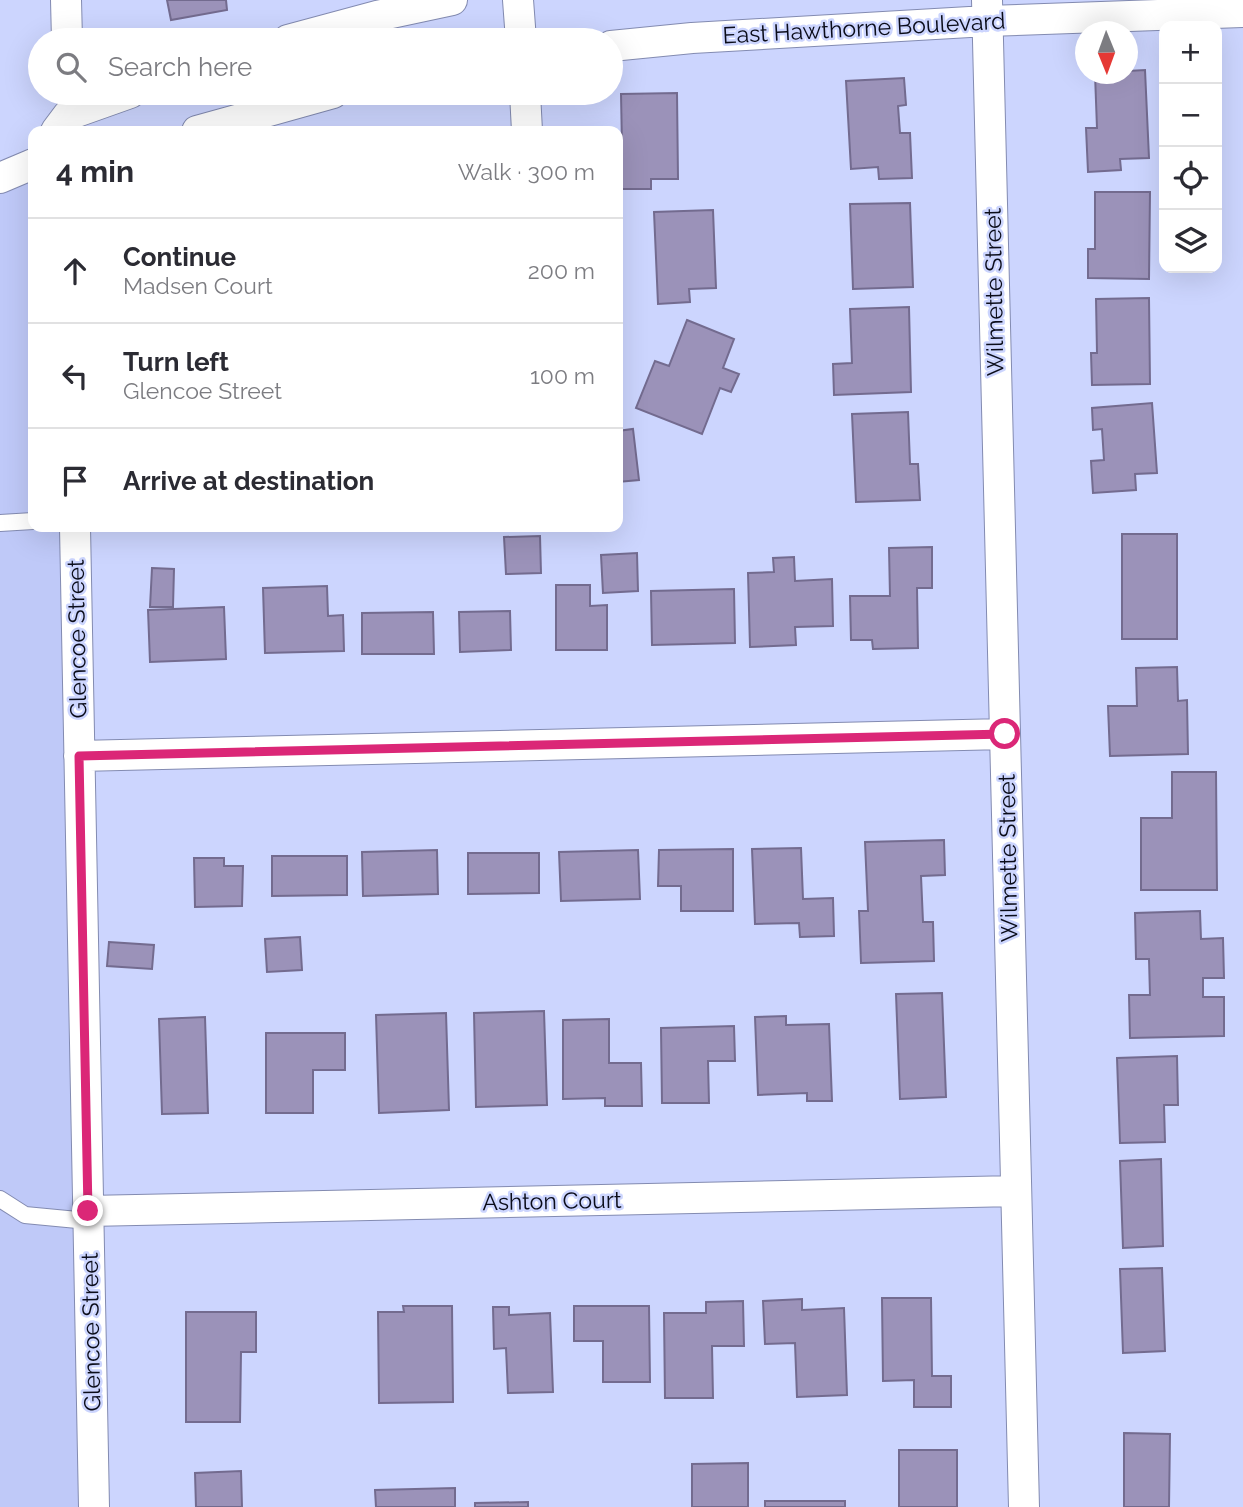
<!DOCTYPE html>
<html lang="en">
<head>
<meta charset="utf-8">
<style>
	:root { --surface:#fff; --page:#f2f2f3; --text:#2b2b33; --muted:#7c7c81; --line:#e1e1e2 }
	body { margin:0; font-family:Raleway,sans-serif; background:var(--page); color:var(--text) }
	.controls { position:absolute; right:21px; top:21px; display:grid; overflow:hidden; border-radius:14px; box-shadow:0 7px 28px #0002 }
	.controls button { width:63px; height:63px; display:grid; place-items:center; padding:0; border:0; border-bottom:2px solid var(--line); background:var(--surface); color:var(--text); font:35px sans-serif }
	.compass { position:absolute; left:1075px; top:21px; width:63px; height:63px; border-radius:50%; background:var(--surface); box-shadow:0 7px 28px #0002; rotate:179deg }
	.stop { position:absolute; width:21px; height:21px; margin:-16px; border:5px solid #db2777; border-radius:50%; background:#fff }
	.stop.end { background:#db2777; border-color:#fff; box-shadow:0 2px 7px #0008 }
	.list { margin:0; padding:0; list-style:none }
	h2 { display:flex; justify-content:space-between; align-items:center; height:91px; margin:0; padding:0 28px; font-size:30px }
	h2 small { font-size:23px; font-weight:400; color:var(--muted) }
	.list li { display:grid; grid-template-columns:46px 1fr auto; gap:21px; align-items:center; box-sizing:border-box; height:105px; padding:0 28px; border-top:2px solid var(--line) }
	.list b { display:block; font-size:26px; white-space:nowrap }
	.list p { margin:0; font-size:23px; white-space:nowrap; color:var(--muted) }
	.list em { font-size:23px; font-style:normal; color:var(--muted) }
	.icon { flex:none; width:38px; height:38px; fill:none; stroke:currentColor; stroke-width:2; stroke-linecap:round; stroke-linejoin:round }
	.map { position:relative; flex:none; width:1243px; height:1507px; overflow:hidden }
	.search { position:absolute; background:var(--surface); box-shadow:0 7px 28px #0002; left:28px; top:28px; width:595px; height:77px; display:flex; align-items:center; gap:18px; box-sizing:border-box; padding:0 24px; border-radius:38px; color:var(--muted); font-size:26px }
	.panel { position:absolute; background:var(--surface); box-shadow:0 7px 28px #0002; left:28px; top:126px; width:595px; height:406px; border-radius:14px }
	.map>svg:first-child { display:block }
</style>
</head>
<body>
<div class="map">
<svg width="1243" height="1507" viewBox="0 0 1243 1507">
	<rect width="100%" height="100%" fill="#ccd5fe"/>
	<path fill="#bfc9f8" d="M33,177V527H61L80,1507H0V192Z"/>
	<path fill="#9b92b9" stroke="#736b8f" stroke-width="2" d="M167,0H226L227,10L171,20Z
		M1145,70L1149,158L1120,159L1121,170L1088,172L1086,128H1097L1095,74H1128V71Z
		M904,78L906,105L898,106L900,133H910L912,178L879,179L878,167L851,169L846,81Z
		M677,93L678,179H651V189H618V146H622L621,94Z
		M1095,192H1150L1149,279L1088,278V249H1095Z
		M910,203L913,287L853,289L850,204Z
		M713,210L716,288L689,289L690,302L658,304L654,212Z
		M1149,298L1150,384L1092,385L1091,353H1097L1096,299Z
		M909,307L911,392L834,395L833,364L852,363L850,309Z
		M687,320L734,339L723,368L739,374L731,392L720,388L702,434L636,408L655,361L669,366Z
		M1152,403L1157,473L1135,474L1136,490L1093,493L1091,461L1104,460L1102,429L1093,430L1092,408Z
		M908,412L910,464H918L920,500L856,502L852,414Z
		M633,429L639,480L618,482V431Z
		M1122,534H1177V639H1122Z
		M540,536L541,573L506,574L504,537Z
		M932,547V588H917L918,648L873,649L872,640H851L850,596H890L889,548Z
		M637,553L638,591L603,593L601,555Z
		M794,557L795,581L832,579L833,626L795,627L796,645L750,647L748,573L774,572L773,558Z
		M152,568L174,569L173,607H150Z
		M556,585H590V606L607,605V650H556Z
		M327,586L328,616L343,615L344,651L265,653L263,588Z
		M734,589L735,643L652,645L651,591Z
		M224,607L226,659L150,662L148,610Z
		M510,611L511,650L460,652L459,612Z
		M433,612L434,654H362V613Z
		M1177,667L1178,701L1187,700L1188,754L1110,756L1108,706H1137L1136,668Z
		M1172,772H1216L1217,890H1141V818H1172Z
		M944,840L945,875L921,876L923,922H933L934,961L861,963L859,911H868L865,842Z
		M801,848L803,899L833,898L834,936L800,937L799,923L755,924L752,849Z
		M733,849V911H681V886H658L659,850Z
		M437,850L438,894L363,896L362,852Z
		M638,850L640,899L561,901L559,852Z
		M468,853H539V893L468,894Z
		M272,856H347V895L272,896Z
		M194,858H224V866H243L242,906L195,907Z
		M1200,911L1201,939L1223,938L1224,978H1203V997H1224V1036L1130,1038L1129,995H1150L1149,959H1136L1135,913Z
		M300,937L302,970L267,972L265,939Z
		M109,942L154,945L152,969L107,966Z
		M942,993L946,1097L900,1099L896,994Z
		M544,1011L547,1105L476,1107L474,1013Z
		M446,1013L449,1110L379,1113L376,1015Z
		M786,1016V1025L829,1024L832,1101H807V1093L758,1095L755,1017Z
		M205,1017L208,1113L162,1114L159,1019Z
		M609,1019V1063H641L642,1106H605V1098L563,1099V1020Z
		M734,1026L735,1061H708L709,1103H662L661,1028Z
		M266,1033H345V1070H313V1113H266Z
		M1177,1056L1178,1105H1164L1165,1142L1120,1143L1117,1058Z
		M1161,1159L1163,1246L1123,1248L1120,1161Z
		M1162,1268L1165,1351L1123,1353L1120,1269Z
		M882,1298H931L932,1376H951V1407H914V1380L883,1381Z
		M802,1299V1310L844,1308L847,1395L797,1397L795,1343L765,1344L763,1301Z
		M743,1301L744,1346H712L713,1398H665L664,1313H706V1302Z
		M403,1306H452L453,1402L379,1403L378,1312H404Z
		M574,1306H649L650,1382H603V1341H574Z
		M493,1307H509V1315L550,1313L553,1392L508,1393L506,1348L494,1349Z
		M186,1312H256V1352H241L240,1422H186Z
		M1124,1433L1170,1434L1169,1507H1124Z
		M899,1450H957V1507H899Z
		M748,1463V1507H692V1464Z
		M241,1471L242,1507H196L195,1473Z
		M455,1488V1507H376L375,1490Z
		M765,1501H845V1507H765Z
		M528,1502V1507H475V1503Z"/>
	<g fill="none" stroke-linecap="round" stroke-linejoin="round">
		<defs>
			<path id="lane" d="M0,523L33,521
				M0,1199L25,1215L88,1221"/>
			<path id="street" d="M66,0L67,40
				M518,0L521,40
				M987,0L1024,1507
				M288,40L377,16L452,0
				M611,46L692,38L987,21L1243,12
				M525,93L527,131
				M56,131L68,115L130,93
				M197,131L333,93
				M0,178L33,164
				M75,527L94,1507
				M79,756L1005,734
				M88,1211L1016,1191"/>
		</defs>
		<use href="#lane" stroke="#838bb1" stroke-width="18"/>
		<use href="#street" stroke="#838bb1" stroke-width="32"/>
		<use href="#lane" stroke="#fff" stroke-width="16"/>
		<use href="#street" stroke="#fff" stroke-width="30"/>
	</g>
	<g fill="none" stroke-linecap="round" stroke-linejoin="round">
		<path stroke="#db2777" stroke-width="9" d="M88,1211L79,756L1005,734"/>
	</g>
	<g text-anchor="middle" stroke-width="5" stroke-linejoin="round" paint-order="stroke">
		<g font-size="23" fill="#0a0c19" stroke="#ccd5fe">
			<text transform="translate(864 28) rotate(-3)" y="8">East Hawthorne Boulevard</text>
			<text transform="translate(994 292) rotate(-91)" y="8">Wilmette Street</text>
			<text transform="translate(77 639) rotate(-91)" y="8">Glencoe Street</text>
			<text transform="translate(1008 858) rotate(-91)" y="8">Wilmette Street</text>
			<text transform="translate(552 1201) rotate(-1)" y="8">Ashton Court</text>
			<text transform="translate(91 1332) rotate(-91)" y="8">Glencoe Street</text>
		</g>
	</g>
</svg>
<div class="controls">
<button>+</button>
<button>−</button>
<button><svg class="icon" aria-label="locate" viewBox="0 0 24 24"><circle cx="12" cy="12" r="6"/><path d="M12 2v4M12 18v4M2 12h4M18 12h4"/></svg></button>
<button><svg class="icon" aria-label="layers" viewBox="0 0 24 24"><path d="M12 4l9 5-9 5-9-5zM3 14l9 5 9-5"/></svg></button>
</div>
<svg class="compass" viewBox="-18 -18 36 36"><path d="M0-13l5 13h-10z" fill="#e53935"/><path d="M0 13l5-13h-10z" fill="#7c7c81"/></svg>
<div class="stop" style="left:1005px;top:734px"></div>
<div class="stop end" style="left:88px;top:1211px"></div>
<div class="search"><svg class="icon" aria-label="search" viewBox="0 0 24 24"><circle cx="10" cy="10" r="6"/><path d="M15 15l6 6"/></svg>Search here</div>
<section class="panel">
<h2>4 min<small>Walk · 300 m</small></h2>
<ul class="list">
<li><svg class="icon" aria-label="ahead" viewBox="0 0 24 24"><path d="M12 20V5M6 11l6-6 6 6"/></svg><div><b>Continue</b><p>Madsen Court</p></div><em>200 m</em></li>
<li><svg class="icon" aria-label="left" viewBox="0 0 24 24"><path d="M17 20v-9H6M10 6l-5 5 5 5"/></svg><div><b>Turn left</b><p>Glencoe Street</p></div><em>100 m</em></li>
<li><svg class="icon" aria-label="arrive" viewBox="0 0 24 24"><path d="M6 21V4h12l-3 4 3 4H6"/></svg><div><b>Arrive at destination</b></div></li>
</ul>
</section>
</div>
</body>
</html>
